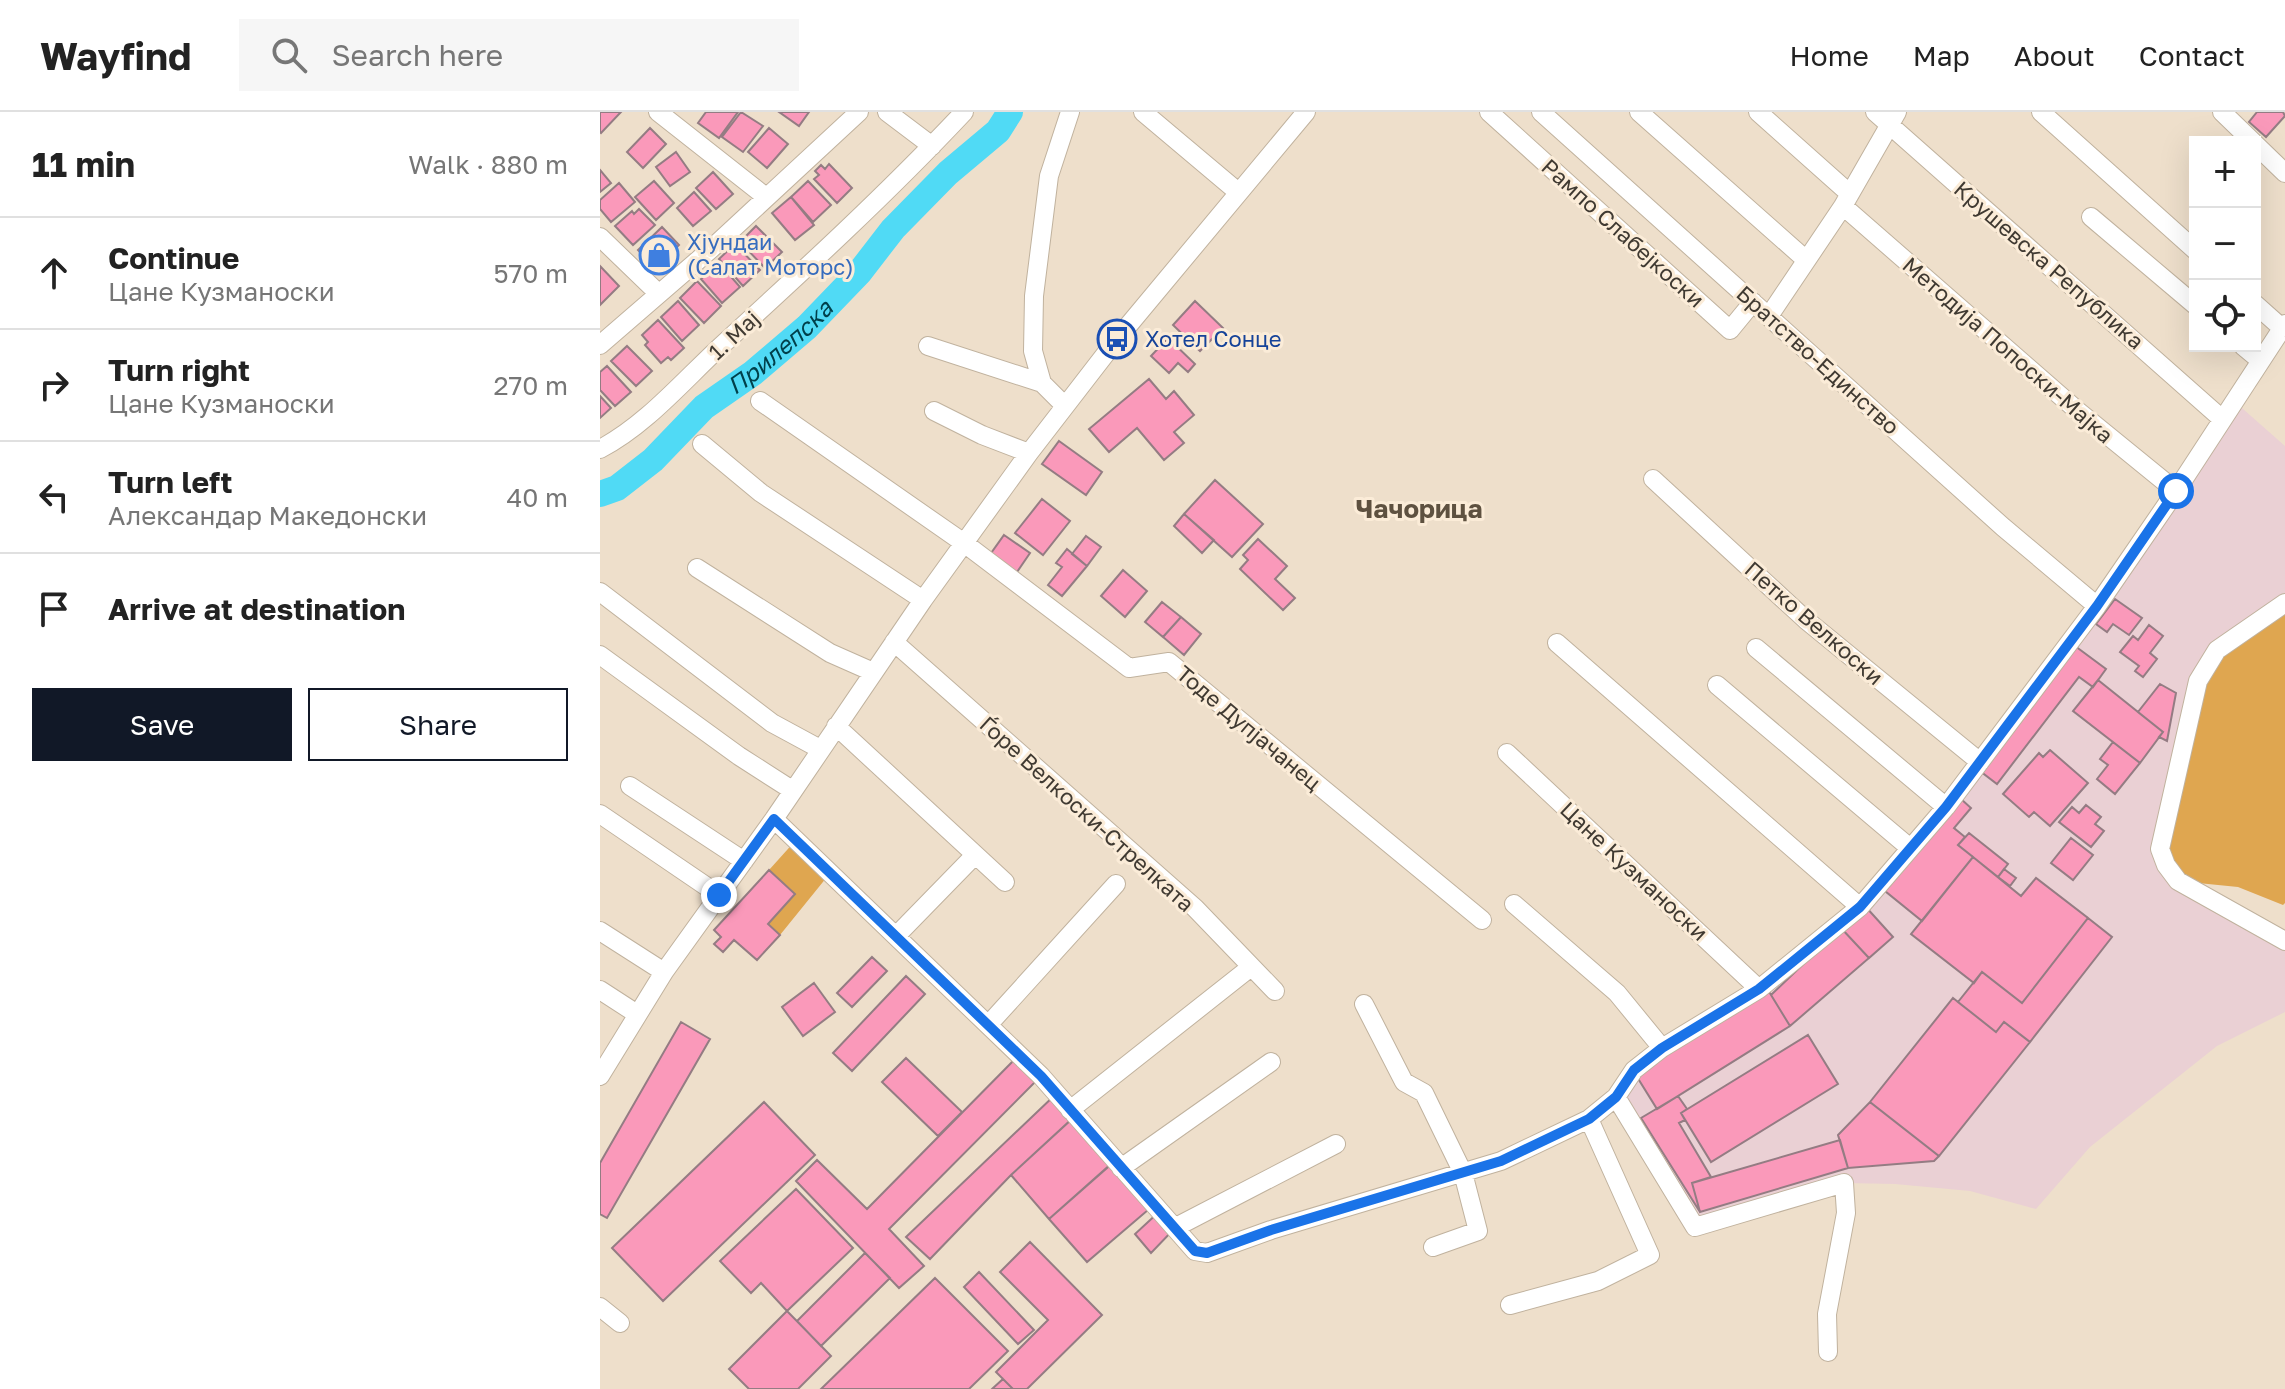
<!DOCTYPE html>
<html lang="en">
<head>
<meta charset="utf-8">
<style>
	:root { --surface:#fff; --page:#f6f6f6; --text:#222; --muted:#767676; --line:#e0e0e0; --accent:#111827 }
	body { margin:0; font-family:"Golos Text",sans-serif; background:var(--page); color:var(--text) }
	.controls { position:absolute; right:24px; top:24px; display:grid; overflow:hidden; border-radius:0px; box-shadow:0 8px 32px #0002 }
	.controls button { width:72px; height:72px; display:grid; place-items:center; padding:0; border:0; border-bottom:2px solid var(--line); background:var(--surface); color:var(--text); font:40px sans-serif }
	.stop { position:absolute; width:24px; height:24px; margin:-18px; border:6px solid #1a73e8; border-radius:50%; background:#fff }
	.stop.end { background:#1a73e8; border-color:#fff; box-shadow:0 2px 8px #0008 }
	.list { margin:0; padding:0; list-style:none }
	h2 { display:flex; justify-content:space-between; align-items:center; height:104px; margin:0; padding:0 32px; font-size:34px }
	h2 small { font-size:26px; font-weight:400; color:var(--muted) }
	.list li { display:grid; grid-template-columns:52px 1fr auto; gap:24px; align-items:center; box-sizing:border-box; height:112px; padding:0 32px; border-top:2px solid var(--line) }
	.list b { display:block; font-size:30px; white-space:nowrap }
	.list p { margin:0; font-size:26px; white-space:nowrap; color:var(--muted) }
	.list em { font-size:26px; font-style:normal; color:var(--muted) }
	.actions { display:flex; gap:16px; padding:24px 32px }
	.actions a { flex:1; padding:18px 0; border:2px solid var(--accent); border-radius:0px; text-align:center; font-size:28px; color:var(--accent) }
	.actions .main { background:var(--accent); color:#fff }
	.icon { flex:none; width:44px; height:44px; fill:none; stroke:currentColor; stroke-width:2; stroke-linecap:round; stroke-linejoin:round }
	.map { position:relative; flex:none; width:1685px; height:1277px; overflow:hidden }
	header { display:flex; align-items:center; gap:48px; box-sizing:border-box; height:112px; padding:0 40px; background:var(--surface); border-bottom:2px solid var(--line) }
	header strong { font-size:38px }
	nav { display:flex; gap:44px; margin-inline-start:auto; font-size:28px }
	.search { width:560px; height:72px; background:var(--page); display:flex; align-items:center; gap:20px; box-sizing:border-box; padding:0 28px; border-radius:0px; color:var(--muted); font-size:30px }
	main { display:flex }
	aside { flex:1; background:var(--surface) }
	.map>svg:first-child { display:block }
</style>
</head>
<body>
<header>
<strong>Wayfind</strong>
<div class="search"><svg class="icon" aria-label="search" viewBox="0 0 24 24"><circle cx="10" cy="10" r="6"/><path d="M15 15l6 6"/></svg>Search here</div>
<nav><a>Home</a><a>Map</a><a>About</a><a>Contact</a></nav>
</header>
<main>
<aside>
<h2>11 min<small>Walk · 880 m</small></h2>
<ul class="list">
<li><svg class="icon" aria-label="ahead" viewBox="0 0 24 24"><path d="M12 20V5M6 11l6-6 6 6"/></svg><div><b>Continue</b><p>Цане Кузманоски</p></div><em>570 m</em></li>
<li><svg class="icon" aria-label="right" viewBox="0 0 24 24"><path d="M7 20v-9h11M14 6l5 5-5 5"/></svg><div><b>Turn right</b><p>Цане Кузманоски</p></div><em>270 m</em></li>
<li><svg class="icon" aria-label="left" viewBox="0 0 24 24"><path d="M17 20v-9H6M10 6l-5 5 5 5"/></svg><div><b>Turn left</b><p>Александар Македонски</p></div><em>40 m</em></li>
<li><svg class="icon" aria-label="arrive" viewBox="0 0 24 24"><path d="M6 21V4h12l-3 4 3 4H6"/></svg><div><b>Arrive at destination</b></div></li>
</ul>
<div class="actions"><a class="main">Save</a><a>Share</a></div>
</aside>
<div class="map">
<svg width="1685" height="1277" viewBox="0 0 1685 1277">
	<rect width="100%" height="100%" fill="#eedfcb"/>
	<path fill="#ead0d4" d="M1634,289L1685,334V491L1566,753L1685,829V900L1617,934L1490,1035L1436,1097L1370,1079L1295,1072L1244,1071L1095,1115L1016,985L1034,958L1208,838L1346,695Z"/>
	<path fill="#dfa650" d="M1685,491V791L1683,793L1638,775L1578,769L1566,753L1564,713L1617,538Z
		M196,728L231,760L180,823L168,812L195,782L169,758Z"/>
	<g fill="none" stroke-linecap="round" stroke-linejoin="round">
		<path stroke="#50daf5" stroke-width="26" id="s1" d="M0,382L17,376L53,348L104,295L153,261L207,215L259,161L293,117L348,61L398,19L410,0"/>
	</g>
	<path fill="#fa99ba" stroke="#947c83" stroke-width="2" d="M0,0H21L1,21L0,20Z
		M106,0H138L119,26L98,11Z
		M141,0L163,14L143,40L122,25Z
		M179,0H209L199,14Z
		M1657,0H1683L1685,4L1666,25L1649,10Z
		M50,16L66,32L43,56L27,40Z
		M169,16L188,32L167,56L148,40Z
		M76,40L90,60L70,74L56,55Z
		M229,52L252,76L237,91L214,67L219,63L215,59L221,53L225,57Z
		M0,58L11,71L0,80Z
		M113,60L133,82L116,97L96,76Z
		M54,69L74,91L56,108L35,85Z
		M208,69L231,93L213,110L191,85Z
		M19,71L35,90L11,110L0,97V88Z
		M94,80L111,99L93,114L77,96Z
		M191,85L214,113L195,128L172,101Z
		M39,97L55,113L33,133L15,114L32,99L34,102Z
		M156,114L182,140L165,156L140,130Z
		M62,115L79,133L55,156L38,138Z
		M135,132L160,158L143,174L119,147Z
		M119,151L140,175L122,191L101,167Z
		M0,154L19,174L0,193Z
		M97,169L121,194L104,211L80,186Z
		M78,189L99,213L82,229L61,205Z
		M595,189L623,216L600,239L573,213Z
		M58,208L84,236L71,248L68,245L61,251L45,233L48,230L42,223Z
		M568,226L595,252L588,260L578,251L569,261L551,244Z
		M27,234L52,259L36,274L11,249Z
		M7,254L31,280L15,294L0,278V260Z
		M549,267L566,287L574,279L594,303L574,320L584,331L564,348L537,316L509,340L489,317Z
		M0,284L11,296L0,306Z
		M459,329L502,360L486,383L442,352Z
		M615,368L663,412L632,445L584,402Z
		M442,387L470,409L443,443L415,421Z
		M584,402L614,428L602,441L574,414Z
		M404,423L430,441L415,463L389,444Z
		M486,424L501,435L487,454L472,442Z
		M658,427L687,454L675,467L695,486L683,498L640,457L648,448L643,443Z
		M467,437L487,454L462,484L448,473L462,455L456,451Z
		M523,458L547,479L525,505L501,484Z
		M1515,487L1542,506L1529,523L1513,512L1507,520L1496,512Z
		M562,490L581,505L563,525L545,510Z
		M581,505L601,522L584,543L563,525Z
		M1549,513L1563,524L1550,541L1557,547L1543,565L1535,559L1539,554L1520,540L1533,524L1538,528Z
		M1475,534L1506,557L1493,575L1479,565L1397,672L1380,659Z
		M1498,568L1563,620L1540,651L1473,599Z
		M1560,572L1576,581L1567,629L1559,625L1563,620L1538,600Z
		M1513,630L1540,651L1515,682L1497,667L1508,653L1500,647Z
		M1450,638L1488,671L1450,714L1434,700L1429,705L1403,682L1439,641L1443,645Z
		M1361,687L1371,696L1354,716L1365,725L1358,733L1373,745L1322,809L1285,779Z
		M1486,693L1501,705L1495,712L1504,719L1491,735L1459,710L1472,695L1479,701Z
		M1369,721L1408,752L1398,765L1358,733Z
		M1471,726L1493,743L1473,768L1451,751Z
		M1373,745L1421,784L1436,766L1488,806L1422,891L1382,860L1374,871L1311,822Z
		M1404,757L1416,766L1410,774L1398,765Z
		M169,758L195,782L168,812L180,823L157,848L134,828L123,840L114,832L121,825L114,818Z
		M1265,794L1293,825L1269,846L1241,816Z
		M1488,806L1512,825L1430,930L1404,910L1396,920L1358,890L1382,860L1422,891Z
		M1241,816L1269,846L1190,914L1171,883Z
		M272,845L287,859L252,895L237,881Z
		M306,864L325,882L252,959L233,941Z
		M214,871L235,900L203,924L182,895Z
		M1168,878L1190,914L1057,997L1034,960Z
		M1353,886L1396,920L1404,910L1430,930L1339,1044L1270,990Z
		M81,910L110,927L7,1106L0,1102V1051Z
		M1208,923L1238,972L1111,1050L1081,1001Z
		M419,943L441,964L289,1117L324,1154L299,1176L196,1069L217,1048L267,1097Z
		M306,946L362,1000L338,1024L282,970Z
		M456,982L475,1004L411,1063L330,1147L306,1125Z
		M1078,984L1087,997L1081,1001L1085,1008L1079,1011L1111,1065L1092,1071L1100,1100L1041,1006Z
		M164,990L215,1043L63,1189L12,1136Z
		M1270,990L1339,1044L1334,1049L1248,1056L1238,1023Z
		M472,1007L512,1051L449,1107L411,1063Z
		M1240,1028L1248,1056L1100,1100L1092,1071Z
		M515,1049L555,1092L487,1150L449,1107Z
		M196,1077L253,1136L187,1199L161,1171L151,1181L120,1149Z
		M561,1098L576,1115L551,1141L535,1122Z
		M430,1130L502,1203L427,1277H413L396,1260L448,1208L400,1160Z
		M265,1141L290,1166L221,1234L197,1209Z
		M379,1160L434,1218L418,1232L364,1175Z
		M335,1166L408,1239L369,1277H221Z
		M187,1199L231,1244L198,1277H149L129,1257Z
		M403,1267L413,1277H392Z"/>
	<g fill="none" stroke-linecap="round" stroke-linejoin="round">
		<defs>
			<path id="minor" d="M58,0L166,85
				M287,0L332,34
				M543,0L638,80
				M889,0L1130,218L1153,190
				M941,0L1403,415L1497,494
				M1039,0L1205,147
				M1158,0L1250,82
				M1275,0L1622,307
				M1441,0L1595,138
				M1622,0L1653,30
				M1655,32L1685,61
				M1243,94L1479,300L1576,379
				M1491,105L1595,193
				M0,125L58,181
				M1655,192L1682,216
				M1169,204L1243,94L1297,0
				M0,233L111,137L259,0
				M328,234L442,271
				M1643,234L1661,249
				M160,289L364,431L529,556L569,550L882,808
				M465,294L442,271L433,239L434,184L449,64L470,0
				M334,299L382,323L429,341
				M102,332L161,381L323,488
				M0,337C46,313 83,269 121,234C204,158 287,82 364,0
				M1053,367L1206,508L1380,650
				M97,456L230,541L273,560
				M0,480L172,611L220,637
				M1685,491L1617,538L1598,569L1560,737L1566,753L1578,769L1685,829
				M294,530L595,796L675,879
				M957,531L1260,795
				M1156,536L1346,695
				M0,543L139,644L192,678
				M1117,573L1310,736
				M236,614L405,770
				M907,641L1159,877
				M30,674L144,749
				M0,702L119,783
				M174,707L441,964L595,1139L607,1141L671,1118L901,1049L989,1007L1016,985L1034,958L1062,936L1159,877L1260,795L1346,695L1497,494L1576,379L1685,212
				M914,792L1017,881L1062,936
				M0,819L64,860
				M296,824L375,743
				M0,878L37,902
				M764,892L804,970L824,981L863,1061L878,1119L833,1135
				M389,912L516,772
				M0,964L64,860L174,707L323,488L429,341L517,227L706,0
				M1016,985L1095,1115L1244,1071L1246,1101L1227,1202L1228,1240
				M470,998L651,855
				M521,1056L671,950
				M576,1115L736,1032
				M910,1193L998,1169L1050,1143L989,1007
				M0,1195L20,1211"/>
		</defs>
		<use href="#minor" stroke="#c0b29e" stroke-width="20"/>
		<use href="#minor" stroke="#fff" stroke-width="18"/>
	</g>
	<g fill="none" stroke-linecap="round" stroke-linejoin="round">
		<path stroke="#1a73e8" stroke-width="10" d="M119,783L174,707L441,964L595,1139L607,1141L671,1118L901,1049L989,1007L1016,985L1034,958L1062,936L1159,877L1260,795L1346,695L1497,494L1576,379"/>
	</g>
	<defs>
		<symbol id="shop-ring" viewBox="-11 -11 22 22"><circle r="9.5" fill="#fbecd8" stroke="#3f7fe0" stroke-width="1.5"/><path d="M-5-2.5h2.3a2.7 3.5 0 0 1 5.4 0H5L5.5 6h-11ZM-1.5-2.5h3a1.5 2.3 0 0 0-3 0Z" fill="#3f7fe0"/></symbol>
		<symbol id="bus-ring" viewBox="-11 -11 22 22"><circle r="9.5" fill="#fbecd8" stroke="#1a4fb4" stroke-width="1.5"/><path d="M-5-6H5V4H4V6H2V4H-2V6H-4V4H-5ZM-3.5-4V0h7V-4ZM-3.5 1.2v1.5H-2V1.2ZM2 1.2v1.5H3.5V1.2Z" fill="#1a4fb4"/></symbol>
	</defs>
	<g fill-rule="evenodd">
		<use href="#shop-ring" x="37" y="121" width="44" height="44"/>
		<use href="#bus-ring" x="495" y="205" width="44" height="44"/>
	</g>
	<g text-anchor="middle" stroke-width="6" stroke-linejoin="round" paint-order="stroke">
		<g font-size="22" fill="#403a32" stroke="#fbecd8">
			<text transform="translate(1023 121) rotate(42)" y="8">Рампо Слабејкоски</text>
			<text transform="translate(1449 153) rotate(41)" y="8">Крушевска Република</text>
			<text transform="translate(134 223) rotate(-43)" y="8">1. Мај</text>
			<text transform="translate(1408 238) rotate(41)" y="8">Методија Попоски-Мајка</text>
			<text transform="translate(1218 248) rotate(42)" y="8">Братство-Единство</text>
			<text transform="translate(1214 511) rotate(41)" y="8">Петко Велкоски</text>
			<text transform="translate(649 616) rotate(40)" y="8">Тоде Дупјачанец</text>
			<text transform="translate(487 702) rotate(42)" y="8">Ѓоре Велкоски-Стрелката</text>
			<text transform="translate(1034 759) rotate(43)" y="8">Цане Кузманоски</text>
		</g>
		<g font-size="22" fill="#366cbe" stroke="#fbecd8" text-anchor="start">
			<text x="87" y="138">Хјундаи<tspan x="87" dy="25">(Салат Моторс)</tspan></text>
		</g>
		<g font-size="22" fill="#164399" stroke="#fbecd8" text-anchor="start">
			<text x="545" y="235">Хотел Сонце</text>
		</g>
		<g font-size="24" font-style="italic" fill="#00404b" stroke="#fbecd8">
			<text dy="8" stroke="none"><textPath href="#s1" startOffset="234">Прилепска</textPath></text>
		</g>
		<g font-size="26" font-weight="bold" fill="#5e5140" stroke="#fbecd8">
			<text x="819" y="406">Чачорица</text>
		</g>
	</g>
</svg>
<div class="controls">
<button>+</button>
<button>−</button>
<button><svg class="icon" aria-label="locate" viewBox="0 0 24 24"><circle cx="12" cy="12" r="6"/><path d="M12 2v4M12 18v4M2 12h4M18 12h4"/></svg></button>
</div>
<div class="stop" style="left:1576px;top:379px"></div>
<div class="stop end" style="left:119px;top:783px"></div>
</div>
</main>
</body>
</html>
